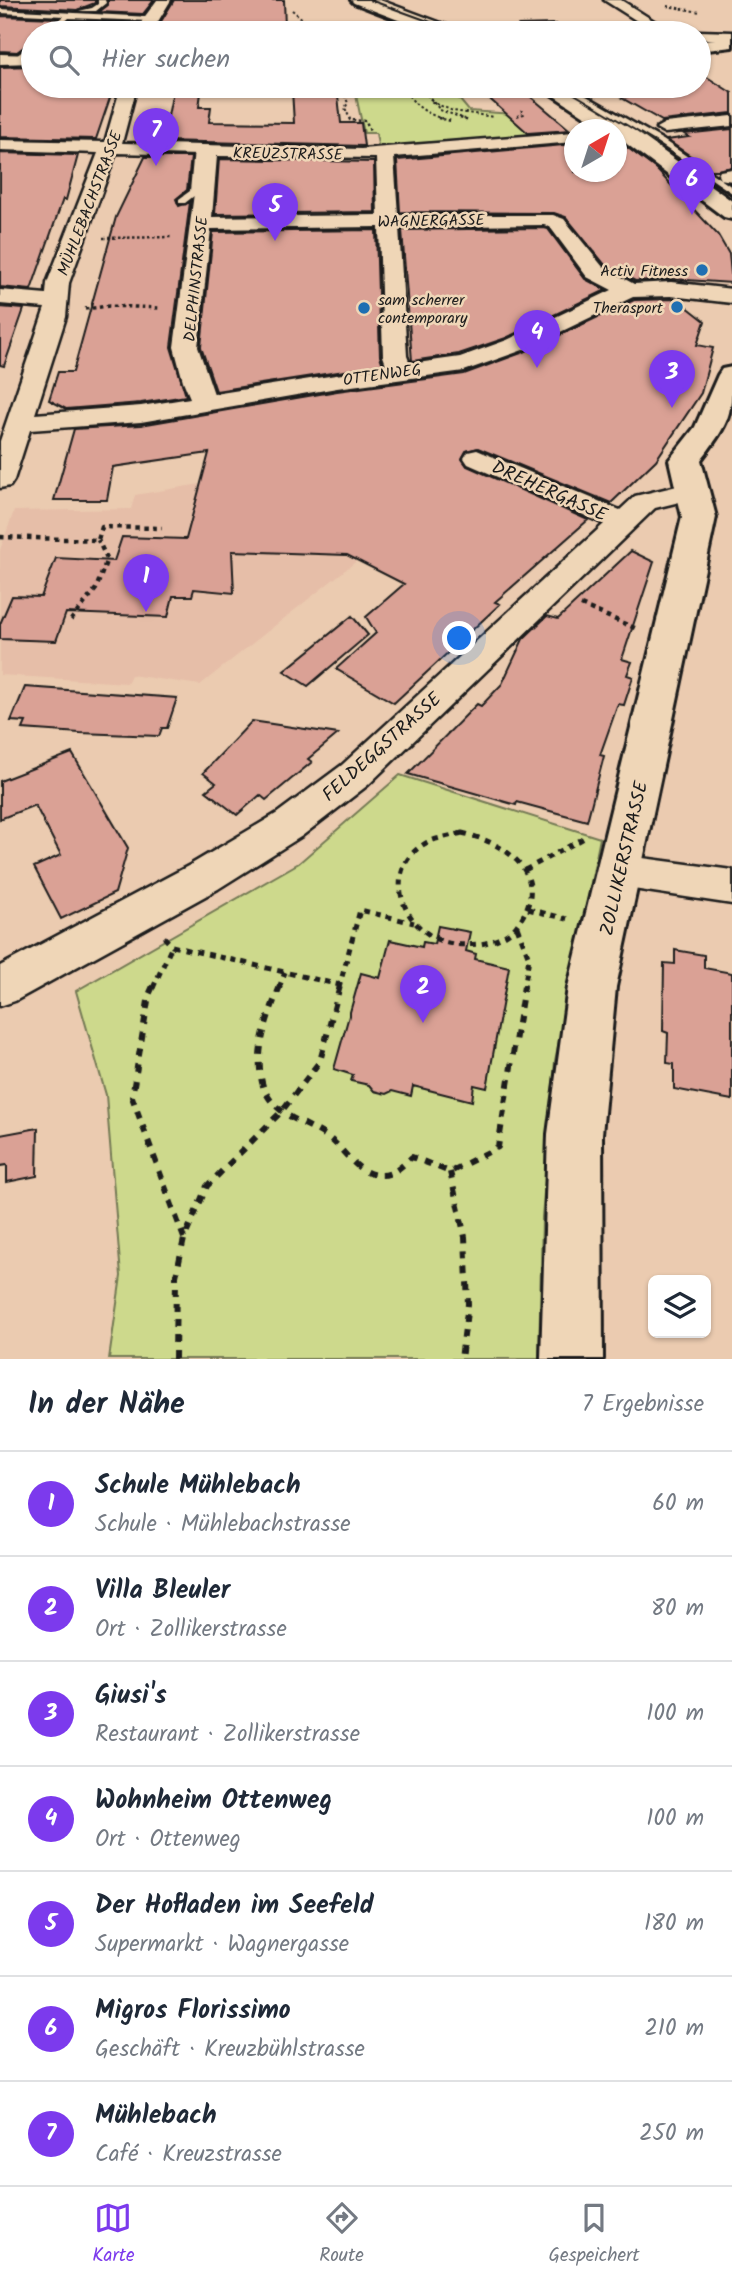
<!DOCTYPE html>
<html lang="de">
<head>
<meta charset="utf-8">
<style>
	:root { --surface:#fff; --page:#f6f6f7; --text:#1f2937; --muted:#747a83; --line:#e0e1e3; --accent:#7c3aed }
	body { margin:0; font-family:Kalam,sans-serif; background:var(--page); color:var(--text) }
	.controls { position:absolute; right:21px; bottom:21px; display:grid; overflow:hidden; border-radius:10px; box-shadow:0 2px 5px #0004 }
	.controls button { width:63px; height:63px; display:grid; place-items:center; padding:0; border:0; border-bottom:2px solid var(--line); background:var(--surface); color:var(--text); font:35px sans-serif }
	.compass { position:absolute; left:564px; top:119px; width:63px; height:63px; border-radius:50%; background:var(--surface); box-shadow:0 2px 5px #0004; rotate:39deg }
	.you { position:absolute; left:460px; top:639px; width:24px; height:24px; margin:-18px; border:5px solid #fff; border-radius:50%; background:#1a73e8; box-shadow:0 0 0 10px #1a73e833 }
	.badge { display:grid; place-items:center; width:46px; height:46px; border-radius:50%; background:var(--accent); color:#fff; font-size:23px; font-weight:700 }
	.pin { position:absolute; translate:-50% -58px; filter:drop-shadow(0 2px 4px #0008) }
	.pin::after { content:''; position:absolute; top:37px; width:24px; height:21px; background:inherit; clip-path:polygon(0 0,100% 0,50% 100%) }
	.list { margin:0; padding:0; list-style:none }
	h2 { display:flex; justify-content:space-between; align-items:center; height:91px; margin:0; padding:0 28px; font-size:30px }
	h2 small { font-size:23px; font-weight:400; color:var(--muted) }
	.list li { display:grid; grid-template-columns:46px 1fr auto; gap:21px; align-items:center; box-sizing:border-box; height:105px; padding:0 28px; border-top:2px solid var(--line) }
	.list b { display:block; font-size:26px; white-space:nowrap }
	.list p { margin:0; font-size:23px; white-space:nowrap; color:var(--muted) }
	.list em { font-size:23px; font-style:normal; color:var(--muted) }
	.icon { flex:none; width:38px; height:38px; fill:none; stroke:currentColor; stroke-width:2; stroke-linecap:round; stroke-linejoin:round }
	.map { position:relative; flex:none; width:732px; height:1359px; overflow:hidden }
	.search { position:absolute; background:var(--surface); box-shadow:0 2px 5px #0004; left:21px; right:21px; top:21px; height:77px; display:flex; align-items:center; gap:18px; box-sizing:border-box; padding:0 24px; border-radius:38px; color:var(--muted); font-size:26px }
	.sheet { height:826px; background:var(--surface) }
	nav { display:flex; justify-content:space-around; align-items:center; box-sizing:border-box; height:98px; border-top:2px solid var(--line); background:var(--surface); font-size:19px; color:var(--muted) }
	nav a { display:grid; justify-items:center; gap:4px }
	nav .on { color:var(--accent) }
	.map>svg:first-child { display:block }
</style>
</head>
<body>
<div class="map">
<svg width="732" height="1359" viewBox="0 0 732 1359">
	<rect width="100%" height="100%" fill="#ebcbb0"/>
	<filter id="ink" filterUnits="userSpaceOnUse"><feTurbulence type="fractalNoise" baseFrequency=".0143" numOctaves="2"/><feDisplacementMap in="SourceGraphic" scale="14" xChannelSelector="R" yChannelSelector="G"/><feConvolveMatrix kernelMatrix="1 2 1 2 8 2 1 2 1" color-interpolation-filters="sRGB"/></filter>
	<g filter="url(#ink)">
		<path fill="#e6bea8" d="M307,466L416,514L200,685L131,675L127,683L0,675V550L14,511L131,509L135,495Z"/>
		<path fill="#cdd98c" stroke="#747a54" stroke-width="2" d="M354,86H453L450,88L469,111L528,115L561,134L395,149L378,145L376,133H364Z
			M400,775L600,838L555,1061L542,1217L539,1359H109L121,1276L106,1095L76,991L299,863Z"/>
		<path fill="#daa195" stroke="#1c1c1c" stroke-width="2" d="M0,0H95V3L77,10L0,6Z
			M108,0H154L143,14L99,12L108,5Z
			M174,0H284L285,27L226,28L225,33H154Z
			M0,16L57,18L43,33H33V40L17,52L0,51Z
			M70,21L138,23L134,33H56Z
			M556,24L565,33H526L519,25Z
			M33,66V86H114L96,139L0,137V67Z
			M699,72L732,93V113L662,121L622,98L667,86H699Z
			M174,86H202L199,107H211L209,122L294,123L292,90L333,89L334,96H338L341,123H361L364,146L163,141Z
			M475,86H518L570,130L528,133Z
			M732,129V167L718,170H711L667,140L689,137L684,134Z
			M575,144V172H617V146L624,145L656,169L718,235L729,254L732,283L671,279L635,281L605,265L566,217L554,213L400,212L397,160Z
			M0,153L78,155L66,200L63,199L31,290L0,287Z
			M145,157H191L187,190L176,199L179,206L190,202L171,347L186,396L141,403L66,409L49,400L58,372H73L116,217Z
			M219,159L374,162L375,212L215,214Z
			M544,228L548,229L585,279L606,290L506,338L459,354L412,361L402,230Z
			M376,230L380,356L383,365L216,391L201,347L213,232Z
			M677,299L705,321L697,345L713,348L701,393L656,460L611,503L478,448L466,451L462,459L467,466L588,520L495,602L500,604L394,703L336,669L376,633L366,617L404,584L347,555L232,551L234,593L194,589L192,596H173L168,617L66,613L56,641L0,639V624L12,596L41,597L56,558L114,561L122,537L186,539L209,453L113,467L107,500H54L74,429L141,425L337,391L464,374L524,352L634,300Z
			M0,307L24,309L4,366L0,365Z
			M631,551L654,562L622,659L632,662L627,675L633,677L624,705L618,704L600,755L604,756L587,821L517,802L516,805L408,774L477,704L481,706L502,684L523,639L547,616L558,619Z
			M352,616L368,635L308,686L284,671Z
			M25,687L95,692L177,698L167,728H162L159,736L80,733L23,729L26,722L11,721Z
			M252,721L338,734L308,759L312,762L266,800L260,795L237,815L206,791L216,783L203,773Z
			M72,753L128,848L115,893L61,919L34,867L61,855L35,805L0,819V781Z
			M438,926L470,932L466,951L476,954L475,959L509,967L487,1088L474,1085L472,1101L413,1086L411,1096L392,1091L386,1094L374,1091L369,1085L351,1081L353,1075L334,1069L361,973L380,978L390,940L422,947L423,942L434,944Z
			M675,950L704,955V968L732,973V1100L674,1089V1064L667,1063L668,1033L663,1031L664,963L675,964Z
			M38,1128L37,1176L7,1182V1165L0,1166V1135Z"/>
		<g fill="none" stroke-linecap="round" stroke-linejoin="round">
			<defs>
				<path id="service" d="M98,0H105L106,3L96,11H79L92,8L98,4Z
					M371,0H380L468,33H459Z
					M0,9L150,17L153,19L150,21L69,18L52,33H45L64,16L0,13Z
					M33,43V49L21,61H15V57Z
					M560,86H569L663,140L732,187V194L657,144Z
					M194,149L201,151L199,192L185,203H179V199L190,191Z"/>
				<path id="minor" d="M157,0H171L151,33H137L143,19Z
					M604,0H621L673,33H656Z
					M699,31L732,32V40L699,39V33H693Z
					M0,54L33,55V63L0,64Z
					M121,86H137L122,143L361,149L574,132V142L394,157L398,215H553L564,219L603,267L634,284L671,282L732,289V303L671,296L633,297L523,350L464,371L337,388L141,422L30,430L14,480L10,486L0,488V441L45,308L0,304V290L46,294L47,283L98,153L0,150V140L105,142ZM116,153L199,155L174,347L183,381L190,398L141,406L35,414L66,317L69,283ZM217,156L376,158L378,215L212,217ZM544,225L550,227L587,277L612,290L507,340L460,357L410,364L407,356L399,227ZM379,227L383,356L387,367L214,394L198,347L211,229Z
					M732,116V126L665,133L656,128L665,123Z
					M732,169V181L720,179L718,175L720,171Z
					M477,450L620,510L635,496L694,482L704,484L708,490L704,496L655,508L368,785L302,836L218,889L15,1001L0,1006V966L190,865L276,814L342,765L604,524L468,464L464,458L468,452Z
					M620,855L732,870V904L620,887L606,883L601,871L606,859Z"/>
				<path id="tertiary" d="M732,367C732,417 731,420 701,460L716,517L616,987L602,1134L603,1359H541L548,1134L568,987L682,517L669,460L695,427L718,375L722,369Z"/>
				<path id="secondary" d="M351,0H373L453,29L455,33H432L354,3Z
					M732,37V47L699,51V41Z
					M539,86H561L631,128L732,201V219L724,217L616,136V130H606Z"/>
			</defs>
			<use href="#service" stroke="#1c1c1c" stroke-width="5"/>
			<use href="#minor" stroke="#1c1c1c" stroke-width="5"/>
			<use href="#tertiary" stroke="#1c1c1c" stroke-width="6"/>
			<use href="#secondary" stroke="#1c1c1c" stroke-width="6"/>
			<path stroke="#1c1c1c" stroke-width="2" stroke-dasharray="2.5 2.5" stroke-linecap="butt" d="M667,6L700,12
				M292,10L316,30
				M568,28L610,26
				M232,31L275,33
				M314,33L316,30L361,27
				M347,86L344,94L348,103L345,108L350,119
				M365,86L379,96
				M413,86L409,96C418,108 429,115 444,119
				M425,86L424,91L440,110L465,119
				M439,86L434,89L430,101L453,111L494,117
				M517,116L524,114L521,110"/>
			<path stroke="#1c1c1c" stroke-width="2.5" stroke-dasharray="2.5 2.5" stroke-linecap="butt" d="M349,118L350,120L366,121L370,131
				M438,118L451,121
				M460,118L469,121
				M103,238L172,237"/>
			<path stroke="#1c1c1c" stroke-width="3.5" stroke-dasharray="3.5 3.5" stroke-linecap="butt" d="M85,309L109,306L161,308"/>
			<path stroke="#1c1c1c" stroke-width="4.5" stroke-dasharray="4.5 4.5" stroke-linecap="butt" d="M0,537L98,540L102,527L162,528
				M581,605L637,629
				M71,620L96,589L107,559L98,540"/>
			<path stroke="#1c1c1c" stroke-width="5" stroke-dasharray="6 6" stroke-linecap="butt" d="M462,833C507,843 554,876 517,925C509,936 493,942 480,944C464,945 448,946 433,937C397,917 385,866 426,843C436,838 451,836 462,833Z
				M525,870L586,837
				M528,909L567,919
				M517,927L529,958L524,988
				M164,937L172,946L340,985
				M153,988L172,946
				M279,988L285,972
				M339,988L360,910L414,923"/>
			<path stroke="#1c1c1c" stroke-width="6" stroke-dasharray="8 8" stroke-linecap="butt" d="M153,986L149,995L132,1097L184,1238
				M280,986C268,1016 253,1052 263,1086C265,1092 269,1099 274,1104C289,1120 311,1125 329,1138C345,1150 357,1175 380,1175C393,1176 403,1165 412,1157L450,1172L498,1147L524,986
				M450,1172L465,1237L468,1304L461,1359
				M175,1359L176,1276L184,1239L207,1186L281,1112L320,1061L340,986"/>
			<use href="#service" fill="#efd6b7" fill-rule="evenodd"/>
			<use href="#minor" fill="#efd6b7" fill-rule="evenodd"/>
			<use href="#tertiary" fill="#efd6b7" fill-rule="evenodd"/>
			<use href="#secondary" fill="#efd6b7" fill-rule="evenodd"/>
			<path stroke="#1c1c1c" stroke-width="2" d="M370,0L461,33
				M561,86L655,142L732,194"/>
		</g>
	</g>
	<g fill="#1f6fb2" stroke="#efd6b7" stroke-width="2.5">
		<circle cx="702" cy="270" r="7"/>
		<circle cx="677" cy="307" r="7"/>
		<circle cx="364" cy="308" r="7"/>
	</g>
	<g text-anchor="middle" stroke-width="5" stroke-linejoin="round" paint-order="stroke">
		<g font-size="16" fill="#1c1c1c" stroke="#efd6b7">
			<text transform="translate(288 153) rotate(1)" y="6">KREUZSTRASSE</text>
			<text transform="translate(89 203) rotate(-69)" y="6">MÜHLEBACHSTRASSE</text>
			<text transform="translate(431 220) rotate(-1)" y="6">WAGNERGASSE</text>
			<text transform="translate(195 279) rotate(-84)" y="6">DELPHINSTRASSE</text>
			<text transform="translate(382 374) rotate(-8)" y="6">OTTENWEG</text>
		</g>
		<g font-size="16" fill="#1c1c1c" stroke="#efd6b7" text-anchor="end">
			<text x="688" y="276">Activ Fitness</text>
			<text x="378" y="305" text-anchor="start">sam scherrer<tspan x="378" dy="18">contemporary</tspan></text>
			<text x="663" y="313">Therasport</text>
		</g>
		<g font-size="19" fill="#1c1c1c" stroke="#efd6b7">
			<text transform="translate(550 490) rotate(24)" y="7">DREHERGASSE</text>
			<text transform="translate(381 746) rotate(-42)" y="7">FELDEGGSTRASSE</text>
			<text transform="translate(623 858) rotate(-77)" y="7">ZOLLIKERSTRASSE</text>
		</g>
	</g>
</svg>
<div class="controls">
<button><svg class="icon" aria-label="layers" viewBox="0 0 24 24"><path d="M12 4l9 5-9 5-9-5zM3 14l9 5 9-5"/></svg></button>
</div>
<svg class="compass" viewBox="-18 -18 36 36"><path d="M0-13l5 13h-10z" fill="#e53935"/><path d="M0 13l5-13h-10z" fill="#747a83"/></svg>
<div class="you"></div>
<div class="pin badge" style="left:146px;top:612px">1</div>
<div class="pin badge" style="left:423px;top:1023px">2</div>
<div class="pin badge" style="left:672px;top:408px">3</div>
<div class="pin badge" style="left:537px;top:368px">4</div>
<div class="pin badge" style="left:275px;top:241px">5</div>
<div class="pin badge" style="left:692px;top:215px">6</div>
<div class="pin badge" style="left:156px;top:166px">7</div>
<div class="search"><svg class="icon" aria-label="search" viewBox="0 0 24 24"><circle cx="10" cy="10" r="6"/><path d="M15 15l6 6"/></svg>Hier suchen</div>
</div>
<section class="sheet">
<h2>In der Nähe<small>7 Ergebnisse</small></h2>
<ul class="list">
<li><span class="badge">1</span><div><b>Schule Mühlebach</b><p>Schule · Mühlebachstrasse</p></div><em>60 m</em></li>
<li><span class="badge">2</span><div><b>Villa Bleuler</b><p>Ort · Zollikerstrasse</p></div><em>80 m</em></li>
<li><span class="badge">3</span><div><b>Giusi's</b><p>Restaurant · Zollikerstrasse</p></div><em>100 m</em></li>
<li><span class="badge">4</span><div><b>Wohnheim Ottenweg</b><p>Ort · Ottenweg</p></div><em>100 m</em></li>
<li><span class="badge">5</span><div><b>Der Hofladen im Seefeld</b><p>Supermarkt · Wagnergasse</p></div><em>180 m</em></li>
<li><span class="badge">6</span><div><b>Migros Florissimo</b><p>Geschäft · Kreuzbühlstrasse</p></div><em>210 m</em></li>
<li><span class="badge">7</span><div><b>Mühlebach</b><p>Café · Kreuzstrasse</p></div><em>250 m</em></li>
</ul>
</section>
<nav>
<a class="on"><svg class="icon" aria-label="map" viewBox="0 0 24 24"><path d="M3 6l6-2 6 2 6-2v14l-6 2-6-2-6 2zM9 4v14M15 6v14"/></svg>Karte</a>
<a><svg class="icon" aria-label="directions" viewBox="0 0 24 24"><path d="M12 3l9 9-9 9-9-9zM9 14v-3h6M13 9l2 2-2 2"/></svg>Route</a>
<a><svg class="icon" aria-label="saved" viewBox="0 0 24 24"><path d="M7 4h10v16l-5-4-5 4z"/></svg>Gespeichert</a>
</nav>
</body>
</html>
